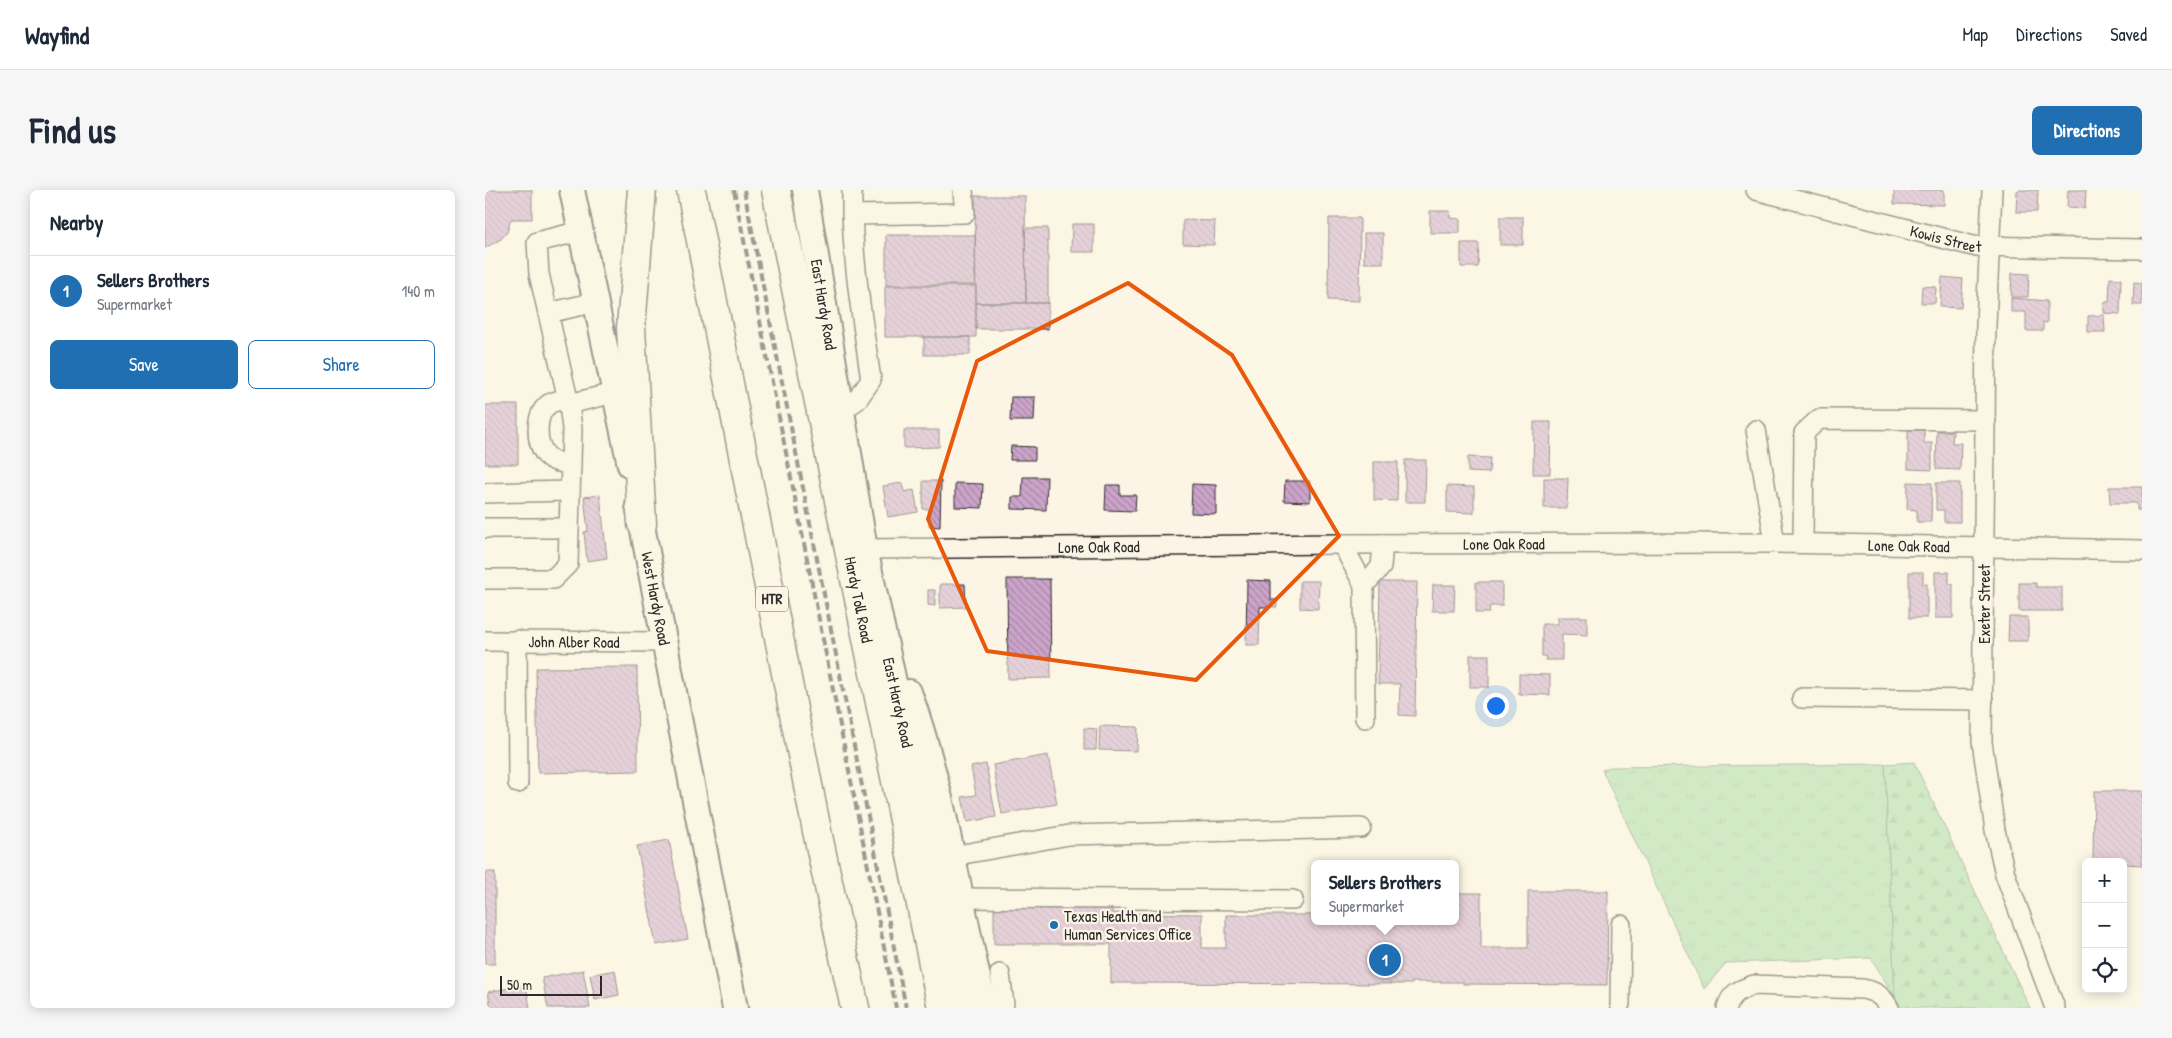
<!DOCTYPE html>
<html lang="en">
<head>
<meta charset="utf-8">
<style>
	:root { --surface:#fff; --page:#f6f6f7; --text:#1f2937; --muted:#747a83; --line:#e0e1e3; --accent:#1f6fb2 }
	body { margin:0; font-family:"Patrick Hand",sans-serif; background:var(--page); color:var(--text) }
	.controls { position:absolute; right:15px; bottom:15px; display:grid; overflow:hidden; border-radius:8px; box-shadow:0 2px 12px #0003 }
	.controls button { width:45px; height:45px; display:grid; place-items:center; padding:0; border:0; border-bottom:1px solid var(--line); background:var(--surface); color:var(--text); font:25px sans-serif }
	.scale { position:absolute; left:15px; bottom:12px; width:102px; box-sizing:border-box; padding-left:5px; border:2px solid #2b2b2b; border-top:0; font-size:14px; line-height:18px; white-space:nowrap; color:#2b2b2b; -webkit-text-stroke:4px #fcf5e5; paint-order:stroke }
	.you { position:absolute; left:1010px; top:515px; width:18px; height:18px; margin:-12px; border:4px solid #fff; border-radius:50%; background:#1a73e8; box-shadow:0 0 0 8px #1a73e833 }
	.badge { display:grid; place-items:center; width:32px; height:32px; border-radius:50%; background:var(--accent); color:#fff; font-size:16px; font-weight:700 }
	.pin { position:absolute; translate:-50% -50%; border:2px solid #fff; box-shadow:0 1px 5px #0006 }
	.popup { position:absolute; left:826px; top:670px; width:148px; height:65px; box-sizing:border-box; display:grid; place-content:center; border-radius:8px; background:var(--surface); filter:drop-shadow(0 1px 4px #0005); font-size:16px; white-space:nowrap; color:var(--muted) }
	.popup b { font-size:19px; color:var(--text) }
	.popup::after { content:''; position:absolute; left:50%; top:100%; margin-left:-10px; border:10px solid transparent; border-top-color:var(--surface) }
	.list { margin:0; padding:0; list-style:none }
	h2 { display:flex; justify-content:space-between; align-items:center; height:65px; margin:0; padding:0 20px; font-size:21px }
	h2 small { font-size:16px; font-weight:400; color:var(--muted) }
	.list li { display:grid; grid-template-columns:32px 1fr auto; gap:15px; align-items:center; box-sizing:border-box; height:70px; padding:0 20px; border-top:1px solid var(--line) }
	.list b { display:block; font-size:19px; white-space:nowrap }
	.list p { margin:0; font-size:16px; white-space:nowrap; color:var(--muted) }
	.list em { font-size:16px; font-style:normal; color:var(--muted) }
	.actions { display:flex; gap:10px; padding:15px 20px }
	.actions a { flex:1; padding:11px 0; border:1px solid var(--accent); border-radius:8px; text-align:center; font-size:18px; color:var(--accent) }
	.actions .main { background:var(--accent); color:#fff }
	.icon { flex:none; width:28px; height:28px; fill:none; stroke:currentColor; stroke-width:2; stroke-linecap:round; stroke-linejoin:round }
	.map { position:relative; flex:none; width:1657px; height:818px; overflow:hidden; border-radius:8px }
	header { display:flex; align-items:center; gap:30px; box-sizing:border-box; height:70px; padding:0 25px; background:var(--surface); border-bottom:1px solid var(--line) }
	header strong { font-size:24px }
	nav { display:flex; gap:28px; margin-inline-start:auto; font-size:18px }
	.intro { display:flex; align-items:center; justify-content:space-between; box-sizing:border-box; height:120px; padding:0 30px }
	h1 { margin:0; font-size:35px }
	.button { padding:12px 22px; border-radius:8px; background:var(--accent); color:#fff; font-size:18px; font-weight:700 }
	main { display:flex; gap:30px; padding:0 30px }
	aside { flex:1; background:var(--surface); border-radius:8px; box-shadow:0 2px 12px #0003 }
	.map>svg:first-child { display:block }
</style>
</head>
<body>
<header>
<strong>Wayfind</strong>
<nav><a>Map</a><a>Directions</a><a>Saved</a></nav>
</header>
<div class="intro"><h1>Find us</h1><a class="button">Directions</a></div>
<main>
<aside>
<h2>Nearby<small></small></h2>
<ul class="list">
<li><span class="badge">1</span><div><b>Sellers Brothers</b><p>Supermarket</p></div><em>140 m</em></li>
</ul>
<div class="actions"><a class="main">Save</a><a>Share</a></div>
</aside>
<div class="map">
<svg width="1657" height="818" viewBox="0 0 1657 818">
	<defs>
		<pattern id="grass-tufts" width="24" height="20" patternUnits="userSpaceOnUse" patternTransform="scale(1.25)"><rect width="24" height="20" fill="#a0daa0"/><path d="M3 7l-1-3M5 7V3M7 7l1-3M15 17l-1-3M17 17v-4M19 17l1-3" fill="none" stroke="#8abb8a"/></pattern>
		<pattern id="forest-firs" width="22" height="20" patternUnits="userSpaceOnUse" patternTransform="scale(1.25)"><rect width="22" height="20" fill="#a0daa0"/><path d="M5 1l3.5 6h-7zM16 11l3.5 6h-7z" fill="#8abb8a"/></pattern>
		<pattern id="building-back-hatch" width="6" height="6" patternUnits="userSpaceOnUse" patternTransform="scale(1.25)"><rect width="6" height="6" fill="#cca4cb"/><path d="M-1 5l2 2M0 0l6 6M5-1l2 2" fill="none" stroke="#a686a5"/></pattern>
	</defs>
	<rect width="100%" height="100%" fill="#fcf5e5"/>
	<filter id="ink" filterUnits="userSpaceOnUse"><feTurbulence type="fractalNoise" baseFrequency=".02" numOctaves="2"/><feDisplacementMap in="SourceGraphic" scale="10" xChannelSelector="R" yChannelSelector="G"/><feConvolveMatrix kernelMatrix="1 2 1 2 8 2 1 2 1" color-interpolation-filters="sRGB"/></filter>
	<g filter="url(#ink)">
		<path fill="url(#grass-tufts)" stroke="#668266" d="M1400,574L1410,807L1386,768L1241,773L1219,799L1117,580L1125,577Z"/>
		<path fill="url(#forest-firs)" stroke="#668266" d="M1429,572L1545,818H1417L1410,807L1400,574Z"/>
		<path fill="url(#building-back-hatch)" stroke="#2b2b2b" d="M0,0H47V29H26L22,42L16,49L0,58Z
			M1409,0H1459V15L1409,14Z
			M1534,0H1553L1552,22H1531L1532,1Z
			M1583,0H1601L1600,18L1582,17Z
			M490,6H540L541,113H491Z
			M945,21H965V28L975,29V43H945Z
			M1015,27H1038V55H1015Z
			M844,28H875L874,111L843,110Z
			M698,30L730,31L729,55L698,54Z
			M587,34H609V62H586Z
			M540,38H563V113H541Z
			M879,43H898V73H879Z
			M401,45H490V95H401Z
			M976,53H994L993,77H976Z
			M1527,83L1544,84L1543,107H1526Z
			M1457,87L1478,89L1476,118L1455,117Z
			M1625,88L1636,89L1635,124L1619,123V112H1624Z
			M1649,92L1657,93V115H1648Z
			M400,96H491V147H400Z
			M1437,96L1451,97L1450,113H1436Z
			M1526,108L1562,111V133L1558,132V141H1541V122H1526Z
			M491,113H563V139H491Z
			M1619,125L1620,142H1603V126Z
			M439,147H485V165H439Z
			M526,207H550L549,231H525Z
			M0,215H33V274H0Z
			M1049,232H1066L1065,284H1048Z
			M419,240H454V257L419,258Z
			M1423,240H1439V253H1447V280L1423,279Z
			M1452,241H1468L1467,253H1476L1475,280L1451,279Z
			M526,256L550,257V270H525Z
			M983,267L1005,268L1004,283L983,282Z
			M920,270H941L940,312H920Z
			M889,272H913L912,311L889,310Z
			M538,287H562L561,320L527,319V307H537Z
			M1059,288H1083L1082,318H1059Z
			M438,291H456L455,337L444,336V319H438Z
			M800,291H825V312L799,311Z
			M1423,292L1447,293L1446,332H1432V320L1422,319Z
			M417,293L419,302L429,300L433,322L403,327L398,296Z
			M470,293L498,294L497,318L470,317Z
			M1451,293H1475V332H1459V320H1451Z
			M707,294L731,295V324L706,323Z
			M621,295H635V305H651L650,321L620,320Z
			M962,296L989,297V323L962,322Z
			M1624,297H1657V320H1652V313H1625Z
			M115,305L122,368L102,371L99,342L103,341L99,307Z
			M1424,382H1438V394H1442V428H1424Z
			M1450,382H1464V394H1468V428H1450Z
			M522,389H565L566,488L523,489Z
			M762,390L786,391V410H792V417H775L774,455H761Z
			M815,391H834L833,419L815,418Z
			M895,392H932L930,526L914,525L915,494H893Z
			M991,392H1017V416H1005L1004,423H991Z
			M1534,393H1551V397H1577V421H1534Z
			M455,394H480L481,417L455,418Z
			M948,395H970L969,421H947Z
			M443,400H450V416L443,415Z
			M1073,427H1102V445L1077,444V470H1060L1061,466H1057V434H1073Z
			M1524,427H1543V451H1523Z
			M985,465H1004V497H985Z
			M152,477L153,581L53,583L51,478Z
			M1034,484L1065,485V505L1034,504Z
			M615,536L653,537L652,561L614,560Z
			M599,538L612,539L611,560H599Z
			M563,565L572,614L517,624L508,575Z
			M501,574L511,627L482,632L477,607L491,605L486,577Z
			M1609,601H1657V675L1608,672Z
			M184,650L203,749L171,755L152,656Z
			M0,682H10V774H0Z
			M1043,701H1123L1122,795L978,794V792H927V794L626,793V754H509V718L627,719V723L717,724V758H741V725H830V731H970V703H996V758H1043Z
			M98,780L105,818H63L57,788Z
			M130,780L134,805L110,810L105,785Z
			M41,795L45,818H6L3,802Z"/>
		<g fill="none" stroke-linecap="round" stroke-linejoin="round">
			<defs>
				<g id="minor">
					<path id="s1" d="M1271,0L1488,56L1657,59"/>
					<path d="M1507,0L1501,135L1497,552L1510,640L1520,684L1570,818"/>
					<path d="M367,25L480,23L478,0"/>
					<path d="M63,123L111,112"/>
					<path d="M83,208C77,210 69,211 64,214C50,224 50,252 61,265C68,272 76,273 86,274"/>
					<path d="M84,214L129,203"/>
					<path d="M357,221L372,210L386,190C377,127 366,65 367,0"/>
					<path d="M1271,240L1290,353"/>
					<path d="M0,303L85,301"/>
					<path d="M0,338H84"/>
					<path d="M1318,353L1319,243L1334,229L1501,230"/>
					<path d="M857,354L879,395L880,528"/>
					<path id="s2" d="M380,359L857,354L1290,353L1657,360"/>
					<path d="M0,389H68L83,374L87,239L84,214L54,84L52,52L96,41"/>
					<path d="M879,395L896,377L898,354"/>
					<path d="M32,450L33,593"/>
					<path id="s3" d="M0,451L178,452"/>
					<path d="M1317,508L1498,510"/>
					<path d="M467,666L584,645L876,638"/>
					<path d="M475,708L808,710"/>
					<path d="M515,784L519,814"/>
					<path d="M1135,814L1136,735"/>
					<path d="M1242,818C1246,803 1254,800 1269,795L1378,799C1392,802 1397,806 1404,818"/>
				</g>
				<g id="major">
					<path d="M87,0L145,275"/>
					<path id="s4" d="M320,0L380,359L480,818"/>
					<path id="s5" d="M153,315L250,818"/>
					<path d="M424,502C461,604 474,712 500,818"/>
				</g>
				<g id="highway">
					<path d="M157,0L146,138L157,334"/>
					<path d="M206,0L332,641L370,818"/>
					<path id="s6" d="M291,0L457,818"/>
				</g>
			</defs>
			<use href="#minor" stroke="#2b2b2b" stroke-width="22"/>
			<use href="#major" stroke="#2b2b2b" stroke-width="28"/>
			<use href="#highway" stroke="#2b2b2b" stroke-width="31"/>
			<use href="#minor" stroke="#fcf5e5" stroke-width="19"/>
			<use href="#major" stroke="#fcf5e5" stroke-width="24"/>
			<use href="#highway" stroke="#fcf5e5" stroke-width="28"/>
			<path stroke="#2b2b2b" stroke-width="4" stroke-dasharray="8 4" stroke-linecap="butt" d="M249,0L411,818
				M259,0L421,818"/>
		</g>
	</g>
	<path d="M0 0H1657V818H0ZM643,93L747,165L854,346L711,490L502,461L443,329L492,171Z" fill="#fcf5e5" fill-opacity=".55" fill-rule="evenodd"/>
	<path fill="none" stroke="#e8590c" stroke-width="4" stroke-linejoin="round" d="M643,93L747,165L854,346L711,490L502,461L443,329L492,171Z"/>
	<circle fill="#1f6fb2" stroke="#fcf5e5" stroke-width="2" cx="569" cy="735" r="5"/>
	<g text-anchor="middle" stroke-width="4.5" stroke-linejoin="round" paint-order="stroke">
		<rect fill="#fcf5e5" stroke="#6a6863" stroke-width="1" x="271" y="396.5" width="32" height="25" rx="4"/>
		<g font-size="15" font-weight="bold" fill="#2b2b2b">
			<text x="287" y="414">HTR</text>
		</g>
		<g font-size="16" fill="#2b2b2b" stroke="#fcf5e5">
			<text dy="6" stroke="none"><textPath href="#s1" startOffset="196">Kowis Street</textPath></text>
			<text dy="6" stroke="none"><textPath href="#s4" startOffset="116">East Hardy Road</textPath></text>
			<text dy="6" stroke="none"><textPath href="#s2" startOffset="639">Lone Oak Road</textPath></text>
			<text dy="6" stroke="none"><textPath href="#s2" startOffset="1044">Lone Oak Road</textPath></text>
			<text dy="6" stroke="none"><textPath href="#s2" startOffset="234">Lone Oak Road</textPath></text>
			<text dy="6" stroke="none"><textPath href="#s5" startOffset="95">West Hardy Road</textPath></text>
			<text dy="6" stroke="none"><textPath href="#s6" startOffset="418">Hardy Toll Road</textPath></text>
			<text transform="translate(1499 414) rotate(-90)" y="6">Exeter Street</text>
			<text dy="6" stroke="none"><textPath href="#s3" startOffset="89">John Alber Road</textPath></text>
			<text dy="6" stroke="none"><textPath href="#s4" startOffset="521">East Hardy Road</textPath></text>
		</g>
		<g font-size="16" fill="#2b2b2b" stroke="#fcf5e5" text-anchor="start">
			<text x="579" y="732">Texas Health and<tspan x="579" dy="18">Human Services Office</tspan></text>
		</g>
	</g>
</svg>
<div class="controls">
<button>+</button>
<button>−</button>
<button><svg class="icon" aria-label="locate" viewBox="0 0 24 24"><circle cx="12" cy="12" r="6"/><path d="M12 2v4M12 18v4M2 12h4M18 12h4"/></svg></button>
</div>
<div class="scale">50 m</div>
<div class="you"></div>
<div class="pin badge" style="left:900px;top:770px">1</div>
<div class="popup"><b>Sellers Brothers</b>Supermarket</div>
</div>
</main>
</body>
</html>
